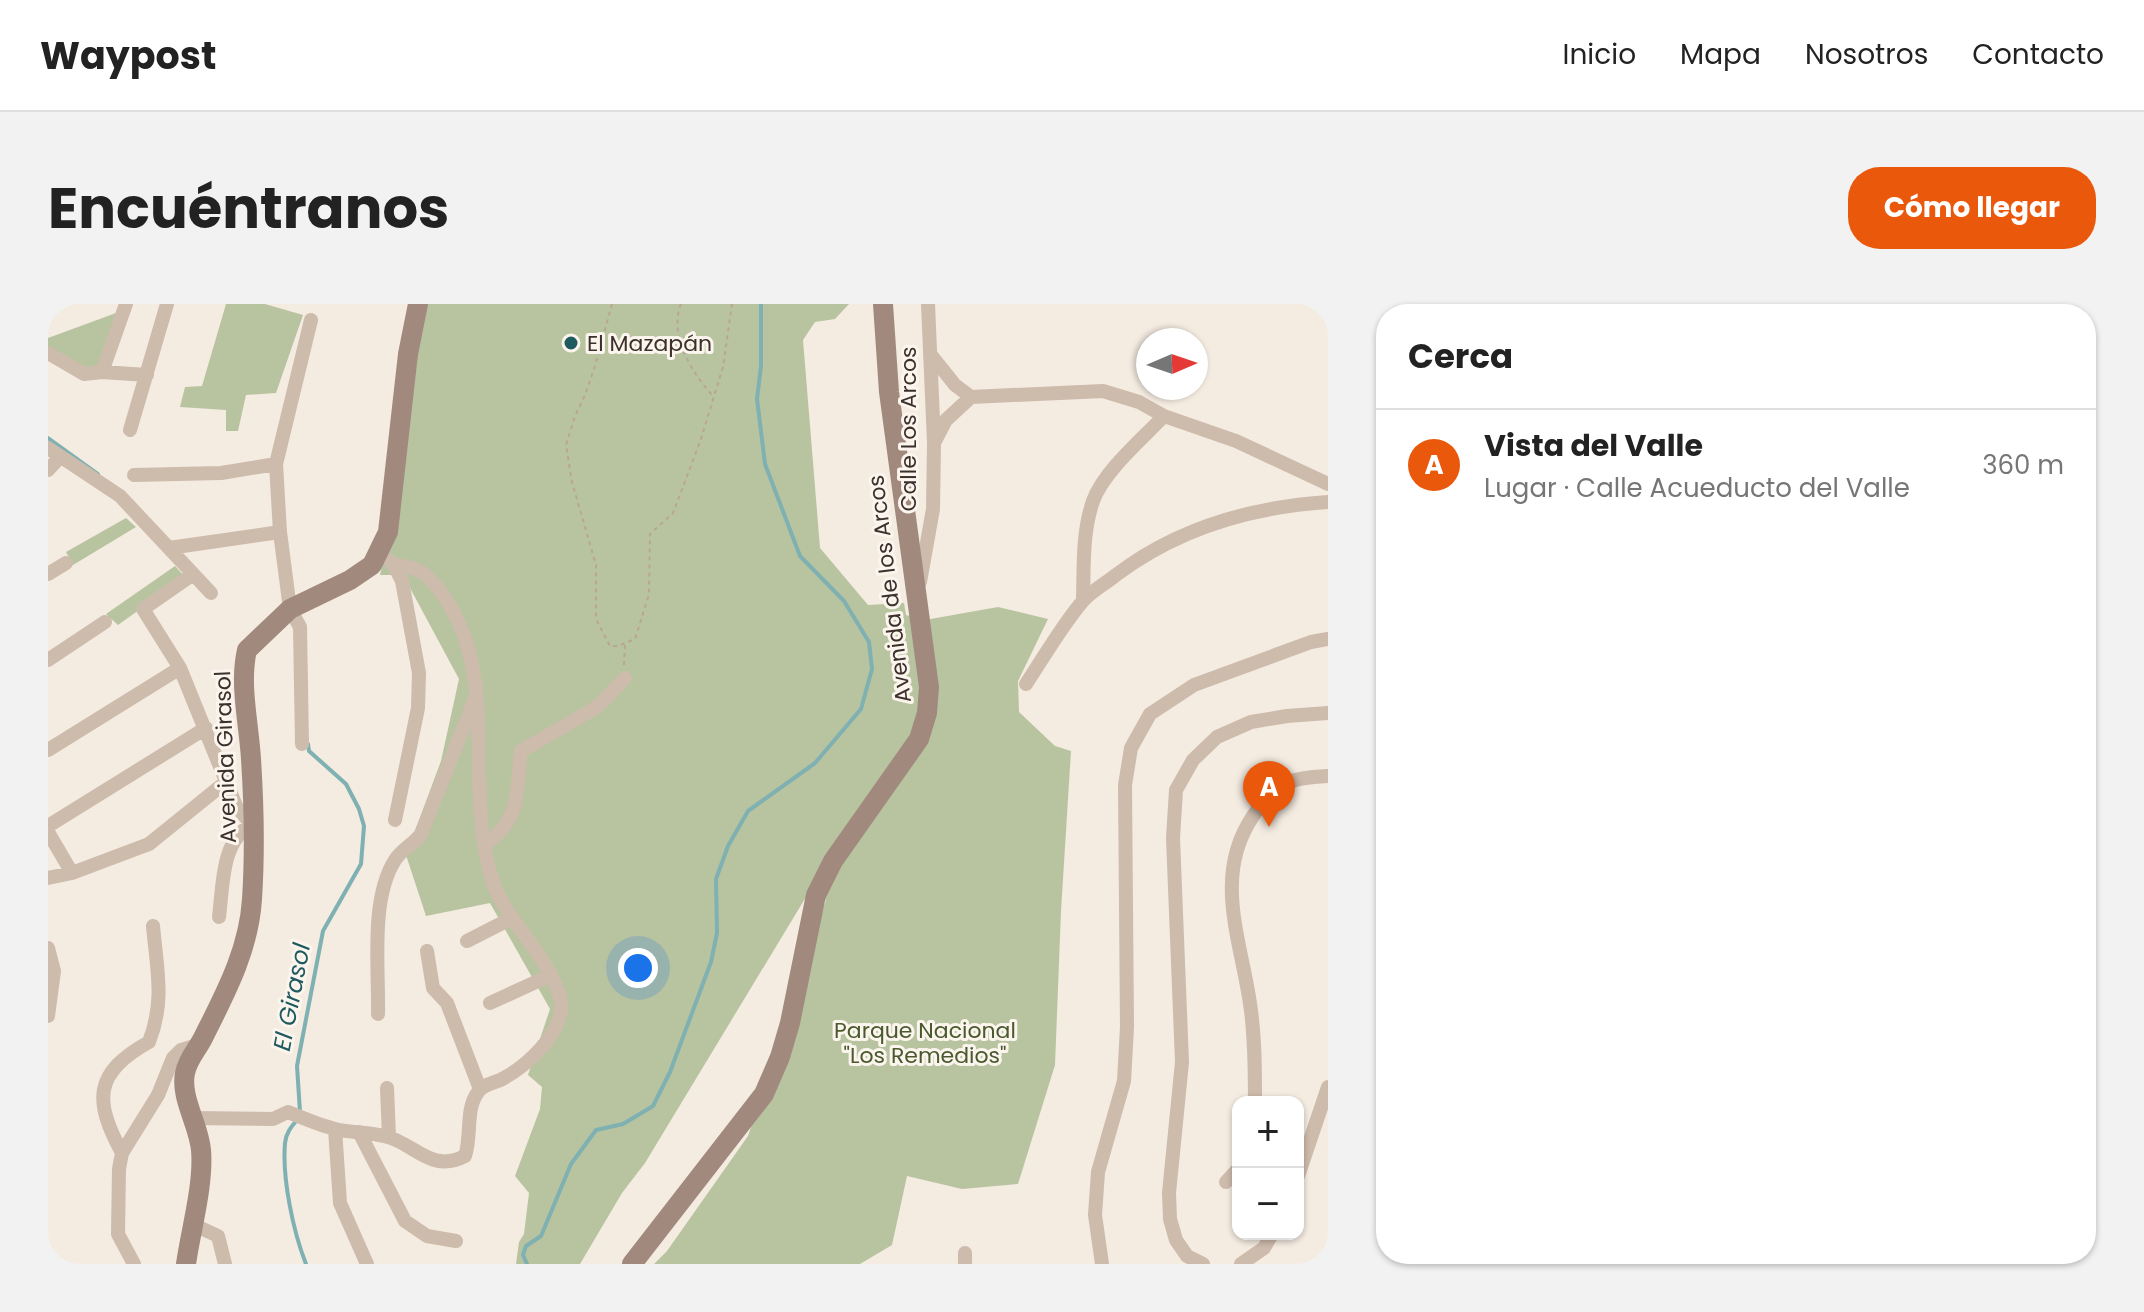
<!DOCTYPE html>
<html lang="es">
<head>
<meta charset="utf-8">
<style>
	:root { --surface:#fff; --page:#f2f2f2; --text:#222; --muted:#767676; --line:#e0e0e0; --accent:#ea580c }
	body { margin:0; font-family:Poppins,sans-serif; background:var(--page); color:var(--text) }
	.controls { position:absolute; right:24px; bottom:24px; display:grid; overflow:hidden; border-radius:16px; box-shadow:0 2px 6px #0004 }
	.controls button { width:72px; height:72px; display:grid; place-items:center; padding:0; border:0; border-bottom:2px solid var(--line); background:var(--surface); color:var(--text); font:40px sans-serif }
	.compass { position:absolute; left:1088px; top:24px; width:72px; height:72px; border-radius:50%; background:var(--surface); box-shadow:0 2px 6px #0004; rotate:88deg }
	.you { position:absolute; left:590px; top:664px; width:28px; height:28px; margin:-20px; border:6px solid #fff; border-radius:50%; background:#1a73e8; box-shadow:0 0 0 12px #1a73e833 }
	.badge { display:grid; place-items:center; width:52px; height:52px; border-radius:50%; background:var(--accent); color:#fff; font-size:26px; font-weight:700 }
	.pin { position:absolute; translate:-50% -66px; filter:drop-shadow(0 2px 4px #0008) }
	.pin::after { content:''; position:absolute; top:42px; width:28px; height:24px; background:inherit; clip-path:polygon(0 0,100% 0,50% 100%) }
	.list { margin:0; padding:0; list-style:none }
	h2 { display:flex; justify-content:space-between; align-items:center; height:104px; margin:0; padding:0 32px; font-size:34px }
	h2 small { font-size:26px; font-weight:400; color:var(--muted) }
	.list li { display:grid; grid-template-columns:52px 1fr auto; gap:24px; align-items:center; box-sizing:border-box; height:112px; padding:0 32px; border-top:2px solid var(--line) }
	.list b { display:block; font-size:30px; white-space:nowrap }
	.list p { margin:0; font-size:26px; white-space:nowrap; color:var(--muted) }
	.list em { font-size:26px; font-style:normal; color:var(--muted) }
	.map { position:relative; flex:none; width:1280px; height:960px; overflow:hidden; border-radius:32px }
	header { display:flex; align-items:center; gap:48px; box-sizing:border-box; height:112px; padding:0 40px; background:var(--surface); border-bottom:2px solid var(--line) }
	header strong { font-size:38px }
	nav { display:flex; gap:44px; margin-inline-start:auto; font-size:28px }
	.intro { display:flex; align-items:center; justify-content:space-between; box-sizing:border-box; height:192px; padding:0 48px }
	h1 { margin:0; font-size:56px }
	.button { padding:20px 36px; border-radius:32px; background:var(--accent); color:#fff; font-size:28px; font-weight:700 }
	main { display:flex; gap:48px; padding:0 48px }
	aside { flex:1; background:var(--surface); border-radius:32px; box-shadow:0 2px 6px #0004 }
	.map>svg:first-child { display:block }
</style>
</head>
<body>
<header>
<strong>Waypost</strong>
<nav><a>Inicio</a><a>Mapa</a><a>Nosotros</a><a>Contacto</a></nav>
</header>
<div class="intro"><h1>Encuéntranos</h1><a class="button">Cómo llegar</a></div>
<main>
<div class="map">
<svg width="1280" height="960" viewBox="0 0 1280 960">
	<rect width="100%" height="100%" fill="#f4ebe1"/>
	<path fill="#b8c4a0" d="M178,0H217L255,11L228,89L198,91L190,127H178V106L132,103L137,83L154,82Z
		M376,0H801L787,15L767,18L755,36L772,244L820,301L856,299L858,311L877,316L950,303L1000,315L970,377L971,408L1007,442L1023,447L1013,607L1007,761L970,880L914,885L859,872L844,941L812,960H606L619,947L700,832L778,596L761,588L597,859L574,889L532,960H468L471,938L476,930L481,889L467,872L492,805L494,783L480,771L502,705L442,599L378,612L358,551L393,457L411,375L355,271H332L345,208Z
		M68,9L50,67L37,69L0,45V34Z
		M78,214L88,223L25,261L18,248Z
		M127,262L137,273L70,321L58,310Z"/>
	<g fill="none" stroke-linecap="round" stroke-linejoin="round">
		<path stroke="#7fb0b2" stroke-width="4" d="M0,134L50,170
			M252,808L249,762L275,627L313,560L316,522L311,505L298,480L261,447L260,440
			M249,816C243,823 238,829 237,839C234,874 245,927 258,960
			M479,960L475,951L478,942L493,932L523,860L548,826L575,820L605,802L622,768L663,658L669,629L668,575L680,542L700,507L767,459L813,405L824,365L821,338L796,297L752,252L717,160L709,95L713,62V0"/>
		<path stroke="#b9a596" stroke-width="2" stroke-dasharray="4 4" stroke-linecap="butt" d="M564,0L546,65L537,91L527,112L518,141L524,178L548,261V315L562,342H570L587,335L601,290L602,230L625,209L652,138L675,63L684,0
			M633,0C620,32 645,70 665,92
			M576,361L577,339"/>
		<path stroke="#cdbbac" stroke-width="14" d="M0,49L36,70L54,68L78,0
			M883,51L907,81L923,93
			M54,68L99,71
			M82,126L119,0
			M886,139L898,116L923,93L1055,87L1091,98L1116,112L1188,137L1280,180
			M0,144L72,192L163,289
			M0,166L12,153
			M86,171L173,169L228,160
			M121,244L232,228
			M341,256L346,261L354,277L371,369L370,404L347,516
			M0,270L18,259
			M144,271L95,305L132,364L188,502L204,521C173,535 175,583 171,613
			M872,278L885,205L886,139L880,0
			M1035,296C1036,263 1034,229 1045,197C1056,167 1094,135 1116,112
			M0,356L57,318
			M978,380C996,353 1013,323 1034,298C1042,288 1057,280 1068,271C1130,224 1203,203 1280,198
			M254,440L252,323L242,305L232,228L228,160L263,16
			M0,446L132,364
			M0,522L158,424
			M0,528L24,569
			M437,540C474,516 468,486 473,447L549,403L577,374
			M0,574L24,569L101,540L179,477
			M419,637L464,614
			M0,644L6,667L0,712
			M379,647L385,684L399,699L432,785
			M442,699L501,672
			M330,710C331,664 322,595 347,556C354,545 366,540 373,530L427,395
			M339,784L341,833
			M1207,798C1207,767 1207,737 1203,707C1195,640 1163,574 1205,512C1228,478 1240,474 1280,472
			M144,814L225,815L240,808C255,814 271,821 287,825C303,829 320,828 336,832C366,838 382,870 417,852C424,832 417,805 430,788C435,780 448,779 456,774C478,762 510,733 513,706C517,671 457,615 445,579C440,563 436,543 434,526C425,446 444,360 395,291C379,269 373,263 346,261
			M287,825L292,899L319,960
			M311,828L357,917L379,932L408,937
			M74,849C46,797 45,769 101,738C117,697 109,666 105,622
			M1250,872L1280,783
			M1178,878L1190,865
			M144,920L170,932L177,960
			M917,949V960
			M86,960L70,930L71,865L74,849L110,791L125,754L133,746L153,740
			M1054,960L1047,911L1050,868L1076,777L1079,723L1077,481L1083,444L1102,410L1146,381L1263,338L1280,335
			M1155,960L1139,952L1128,936L1122,915L1121,889L1134,758L1125,534L1128,486L1145,456L1169,433L1203,418L1239,412L1280,409
			M1193,960L1216,944L1224,930"/>
		<path stroke="#a18a7d" stroke-width="20" d="M138,960C143,925 156,880 153,846C151,821 132,794 137,769C140,754 150,745 156,732C178,688 201,645 204,595C207,549 206,501 203,455C201,420 191,380 199,346L242,305L302,276L324,261L340,228L360,50L370,0
			M584,960L716,790L732,753L742,719L768,591L785,557L871,435L879,409L881,383L841,88L835,0"/>
	</g>
	<circle fill="#1f5a5e" stroke="#fbf5ee" stroke-width="3" cx="523" cy="39" r="8"/>
	<g text-anchor="middle" stroke-width="6" stroke-linejoin="round" paint-order="stroke">
		<g font-size="22" fill="#3b302b" stroke="#fbf5ee" text-anchor="start">
			<text x="539" y="47">El Mazapán</text>
		</g>
		<g font-size="22" fill="#3b302b" stroke="#fbf5ee">
			<text transform="translate(860 125) rotate(-90)" y="8">Calle Los Arcos</text>
			<text transform="translate(841 285) rotate(-97)" y="8">Avenida de los Arcos</text>
			<text transform="translate(177 453) rotate(-92)" y="8">Avenida Girasol</text>
		</g>
		<g font-size="22" fill="#4a5a2e" stroke="#fbf5ee">
			<text x="877" y="734">Parque Nacional<tspan x="877" dy="25">"Los Remedios"</tspan></text>
		</g>
		<g font-size="24" font-style="italic" fill="#1f5a5e" stroke="#fbf5ee">
			<text transform="translate(244 693) rotate(-79)" y="8">El Girasol</text>
		</g>
	</g>
</svg>
<div class="controls">
<button>+</button>
<button>−</button>
</div>
<svg class="compass" viewBox="-18 -18 36 36"><path d="M0-13l5 13h-10z" fill="#e53935"/><path d="M0 13l5-13h-10z" fill="#767676"/></svg>
<div class="you"></div>
<div class="pin badge" style="left:1221px;top:523px">A</div>
</div>
<aside>
<h2>Cerca<small></small></h2>
<ul class="list">
<li><span class="badge">A</span><div><b>Vista del Valle</b><p>Lugar · Calle Acueducto del Valle</p></div><em>360 m</em></li>
</ul>
</aside>
</main>
</body>
</html>
